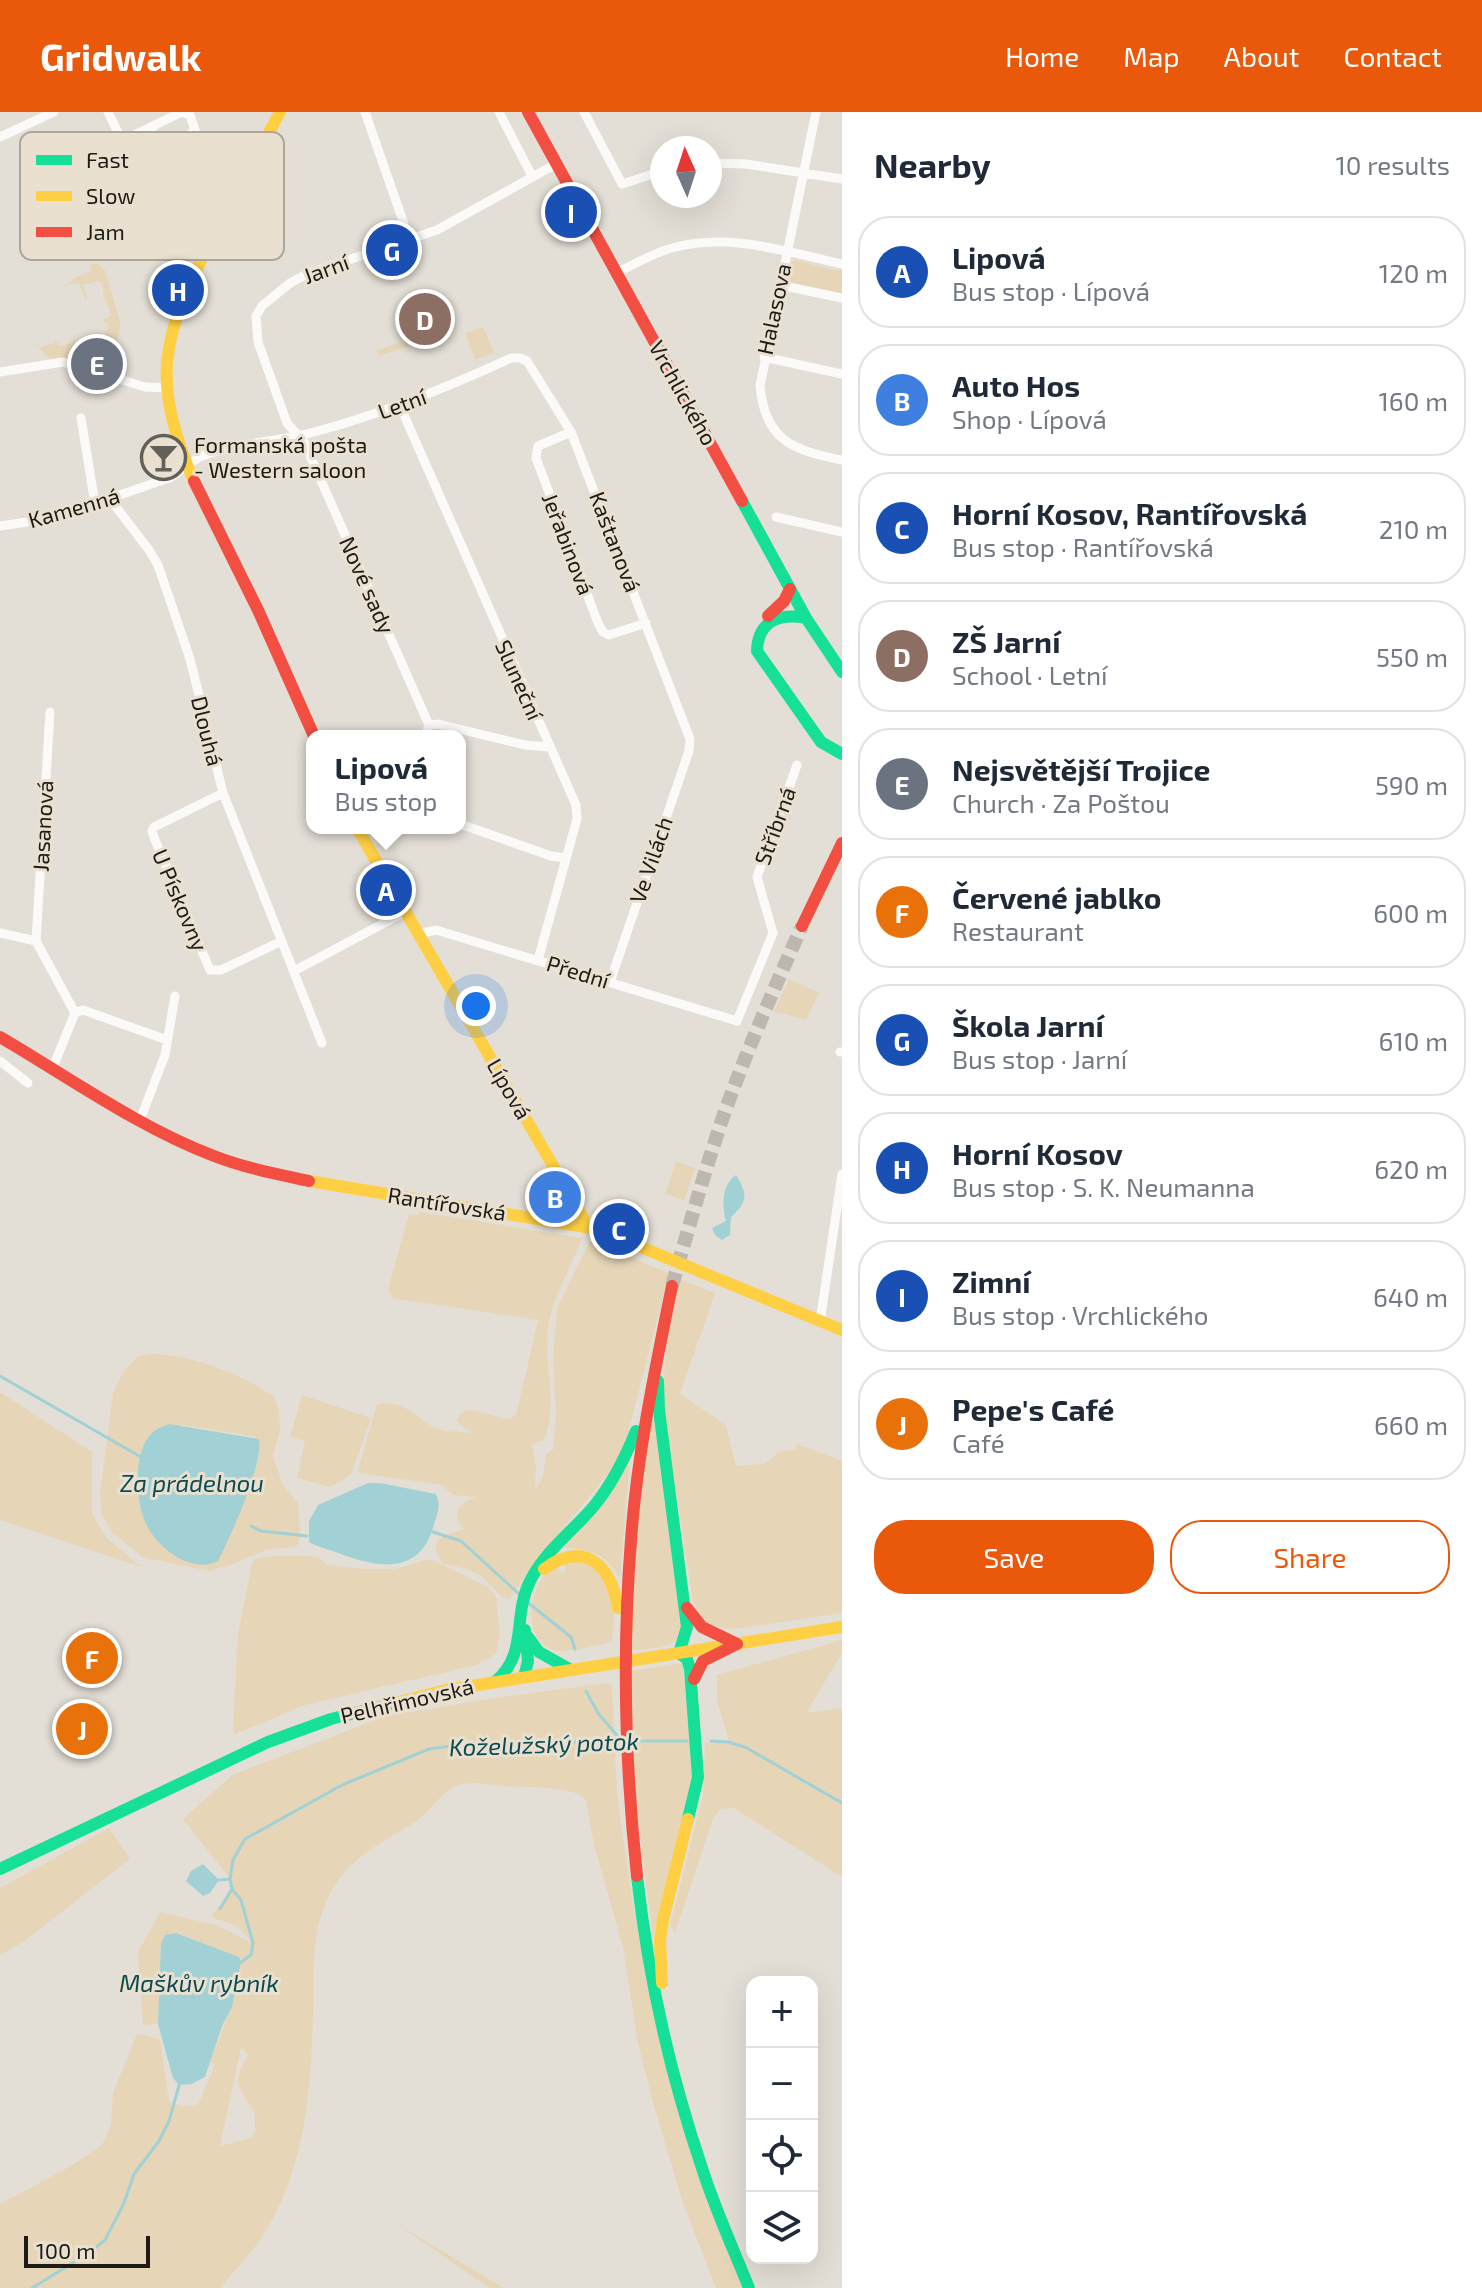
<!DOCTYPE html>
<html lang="en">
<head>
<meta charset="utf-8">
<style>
	:root { --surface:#fff; --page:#f2f2f3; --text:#1f2937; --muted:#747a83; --line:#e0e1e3; --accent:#ea580c }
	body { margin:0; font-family:"Exo 2",sans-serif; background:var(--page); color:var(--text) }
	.controls { position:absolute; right:24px; bottom:24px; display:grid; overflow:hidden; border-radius:16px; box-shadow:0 8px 32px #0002 }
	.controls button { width:72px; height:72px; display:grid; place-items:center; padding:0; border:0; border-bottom:2px solid var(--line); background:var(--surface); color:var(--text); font:40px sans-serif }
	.compass { position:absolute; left:650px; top:24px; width:72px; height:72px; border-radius:50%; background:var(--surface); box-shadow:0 8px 32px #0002; rotate:357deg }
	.scale { position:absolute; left:24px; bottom:20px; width:126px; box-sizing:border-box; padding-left:8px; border:4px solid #1e1b16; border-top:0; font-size:22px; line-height:28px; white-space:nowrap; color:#1e1b16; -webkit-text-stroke:6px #e9e0d0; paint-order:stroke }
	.you { position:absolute; left:476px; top:894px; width:28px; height:28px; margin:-20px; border:6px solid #fff; border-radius:50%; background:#1a73e8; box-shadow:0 0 0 12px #1a73e833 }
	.badge { display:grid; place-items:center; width:52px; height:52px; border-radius:50%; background:var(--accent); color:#fff; font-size:26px; font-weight:700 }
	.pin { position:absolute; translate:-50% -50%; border:4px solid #fff; box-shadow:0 2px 8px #0006 }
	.popup { position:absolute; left:306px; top:618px; width:160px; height:104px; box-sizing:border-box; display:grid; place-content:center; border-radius:16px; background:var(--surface); filter:drop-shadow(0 2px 6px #0005); font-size:26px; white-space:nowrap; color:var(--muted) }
	.popup b { font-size:30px; color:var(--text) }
	.popup::after { content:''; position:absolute; left:50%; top:100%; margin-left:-16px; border:16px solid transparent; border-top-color:var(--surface) }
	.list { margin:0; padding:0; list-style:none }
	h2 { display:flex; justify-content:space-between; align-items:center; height:104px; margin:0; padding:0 32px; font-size:34px }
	h2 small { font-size:26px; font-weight:400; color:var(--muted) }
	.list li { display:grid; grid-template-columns:52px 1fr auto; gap:24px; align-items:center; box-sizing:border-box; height:112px; margin:0 16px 16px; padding:0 16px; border:2px solid var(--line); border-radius:32px }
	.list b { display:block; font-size:30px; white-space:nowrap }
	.list p { margin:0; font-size:26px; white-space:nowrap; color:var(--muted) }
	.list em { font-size:26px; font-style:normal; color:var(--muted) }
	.actions { display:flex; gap:16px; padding:24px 32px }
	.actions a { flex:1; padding:18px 0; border:2px solid var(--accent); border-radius:32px; text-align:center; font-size:28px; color:var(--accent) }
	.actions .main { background:var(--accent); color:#fff }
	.icon { flex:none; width:44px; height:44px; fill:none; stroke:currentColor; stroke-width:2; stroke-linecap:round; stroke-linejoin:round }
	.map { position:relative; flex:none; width:842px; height:2176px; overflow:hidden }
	header { display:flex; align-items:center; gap:48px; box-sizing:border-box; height:112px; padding:0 40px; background:var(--accent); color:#fff }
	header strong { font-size:38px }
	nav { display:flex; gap:44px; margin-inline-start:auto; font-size:28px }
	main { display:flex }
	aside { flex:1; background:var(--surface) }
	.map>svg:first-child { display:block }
</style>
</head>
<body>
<header>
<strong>Gridwalk</strong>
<nav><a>Home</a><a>Map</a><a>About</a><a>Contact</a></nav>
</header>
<main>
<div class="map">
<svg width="842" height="2176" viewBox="0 0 842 2176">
	<rect width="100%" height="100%" fill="#e3dfd6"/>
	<path fill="#e6d6b7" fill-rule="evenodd" d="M796,148L832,158H842V182L787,171L788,153Z
		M90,152H98L105,158L120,209L119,224L104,252L99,249L94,251L102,240L100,229L106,222L108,211H104L103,208L111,203L107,189L105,190L102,171L98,169L83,173L87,186L85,187L79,171L67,173L76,165L92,159Z
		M452,214L454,220L379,244L377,238Z
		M483,215L494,241L475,248L465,221Z
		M73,227L81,235L96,228L99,239L91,255L50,247L33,230L40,235L54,231L55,228L60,234L74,230Z
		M789,867L819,881L806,908L774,900Z
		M676,1049L695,1056L684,1088L665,1082Z
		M420,1100L581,1126L583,1124C574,1148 556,1181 550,1205C540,1246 561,1290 543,1329L532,1332L536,1356L535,1378L543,1365L546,1342L553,1338L556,1304L553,1245L557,1196L590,1129L669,1161L625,1333L610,1360L531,1455L510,1487C496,1485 492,1471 481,1464C469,1456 456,1455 443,1452C424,1425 447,1424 464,1417C450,1401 458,1392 476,1385L453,1383L442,1373L359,1361L358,1358L377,1293C402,1285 417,1307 436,1316C446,1320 459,1320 469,1321L471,1318L465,1317L457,1309L459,1302L467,1298L476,1299L506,1307L512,1306L517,1300L538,1208L393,1186L388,1177L409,1102L419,1103Z
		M679,1167L715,1181L680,1282L726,1313L736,1354L764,1352L781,1339L795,1338L797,1332L842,1349V1501L734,1517C709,1515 703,1511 693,1489L667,1322L663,1279L667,1221Z
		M151,1242C190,1242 242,1262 274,1285L279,1299L280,1318L273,1344L283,1373L298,1391L300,1427L297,1434L266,1438L231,1453L209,1459L142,1445L112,1420L102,1403L100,1382L113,1281L124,1259L137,1245ZM183,1313L256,1325L260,1334L259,1345L223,1438L193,1452C139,1427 124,1374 150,1322Z
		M0,1280L92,1340V1402L106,1425L141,1455L0,1408Z
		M302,1283L371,1306L351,1363L330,1375L297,1366L305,1329L290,1325Z
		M653,1289L682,1517C675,1539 651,1536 631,1538L634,1442Z
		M630,1346L620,1464H618C605,1440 586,1436 561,1436Z
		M275,1444H309L319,1446L327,1453L365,1457H395L430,1447L488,1475L496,1484L500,1522L496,1542L476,1553L305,1593L235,1622L233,1617L238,1521L251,1456L254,1447Z
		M584,1449L605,1463L614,1501L612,1530C596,1533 563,1543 550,1537C524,1525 529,1484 542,1466C546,1461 551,1457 556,1453L561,1461L566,1458L563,1450Z
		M842,1528V1541L806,1601L842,1596V1765L734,1696L721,1697L713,1706L675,1821L670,1814L703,1683L705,1631L729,1629L717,1589V1563Z
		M682,1551L691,1613L692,1667L653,1826L636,1695L631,1559Z
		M608,1571L612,1574L617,1683L635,1805L742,2176H716L683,2091L654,1994L638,1931L623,1835L594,1733L586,1688C574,1673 524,1676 504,1674C490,1673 469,1668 456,1674C440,1681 430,1700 415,1710C384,1730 351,1744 332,1778C310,1817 314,1860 313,1903C311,1978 305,2060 262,2125C250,2143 234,2159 220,2176H0V2092L71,2054L102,2033L111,2013L113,1981L137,1922L160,1927L169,1990L181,1994L198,1993L215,1953L210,1950C218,1926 247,1865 239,1845L176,1821L161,1832L158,1912L143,1913L138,1840L160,1800L216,1813L254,1832L237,1814L211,1805L234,1772L183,1707L232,1663L386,1604L502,1585ZM241,1936L248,1942L240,1958L238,1973L255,2002V2020L250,2026L220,2034Z
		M109,1716L130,1747L23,1830L0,1843V1776Z
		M394,2110L504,2176H489Z"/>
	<path fill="#a1d1d5" d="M736,1063C748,1082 748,1090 731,1105L730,1123L722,1128L715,1123L712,1116L726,1109C722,1095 721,1073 736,1063Z
		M169,1312L259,1327C264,1352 230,1425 218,1449C191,1463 157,1435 146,1412C135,1390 133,1338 152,1321C157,1316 164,1314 169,1312Z
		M368,1371H380L436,1382C441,1394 438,1400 434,1412C421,1464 378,1456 338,1441C328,1437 317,1435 309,1430V1409L318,1393Z
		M203,1752L219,1768L210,1781L203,1784L186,1769L191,1759Z
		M176,1821L239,1845L241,1850L232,1895L222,1914L205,1965L191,1972L179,1973L173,1966L158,1912L161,1832L165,1823Z"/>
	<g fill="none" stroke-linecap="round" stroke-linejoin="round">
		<path stroke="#a1d1d5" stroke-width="3" d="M0,1264L141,1345
			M251,1414L261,1419L307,1424
			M433,1420L461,1429L519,1482
			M527,1490L571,1525L575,1537
			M586,1579L598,1601L620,1627
			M633,1629H687
			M711,1629L728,1630L745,1635L842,1691
			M219,1768L230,1767
			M220,1797L232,1777
			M240,1851L251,1843L253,1831L241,1788L232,1777L230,1767L233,1748L245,1727L342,1673L429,1637L459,1633L621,1629
			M32,2176L89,2141L105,2128L124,2091L134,2062L159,2029L169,2009L180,1970"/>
		<path stroke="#bcb8b0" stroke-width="14" stroke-dasharray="14 7" stroke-linecap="butt" d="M672,1174C688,1118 704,1061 723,1005C746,940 774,877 802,814"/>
		<path stroke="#fbfaf9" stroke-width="9" d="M108,0L122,29L182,0L190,3L195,18L190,22
			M365,0L404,112L403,122L396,132
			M499,0L532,64
			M584,0L622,72L662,59
			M816,0L760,274C765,329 793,338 842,348
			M150,15L164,44L163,51
			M0,25L54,0
			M710,51L746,52L842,67
			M71,53L122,29
			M616,161C635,152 653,141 672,136C729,120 787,140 842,152
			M780,173L842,186
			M764,245L842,262
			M0,260L63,250L145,275L167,276
			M400,294L576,693L577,707L538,848
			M81,306L95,392
			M571,320L538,334L536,346L598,511L603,520L609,523L646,511
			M110,387L149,438L158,453L190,547L223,681L322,931
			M776,405L842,420
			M0,414L53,406L169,366C182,359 190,348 205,343C239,330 278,330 314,320C382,302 446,276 511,246H520L527,249L571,320L690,627L689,639L610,870
			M50,600L36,829L75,901
			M429,613L304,330L287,311L258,230L256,204L262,194L290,171L307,162L437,118L556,52
			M429,613L438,612L525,633L549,635
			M425,624L429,613
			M223,681L154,715L152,719L155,728L210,858H221L282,829
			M460,712L551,744L566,746
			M0,821L36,829
			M418,822L436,818L737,909L773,821L757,765L797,653
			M294,859L405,800
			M840,940H842
			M0,949L28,971
			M53,955L75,901L83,898L167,928
			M140,1008L165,943L175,884
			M820,1210L842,1062"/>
		<path stroke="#16e098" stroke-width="12" d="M742,389L806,506L842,560
			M806,506C779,501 758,509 757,539L821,630L842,642
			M658,1269L659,1298L687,1515L679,1541L687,1547L690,1557L698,1665L688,1707
			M528,1525L539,1540L571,1558
			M524,1565L528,1549L525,1518
			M495,1570C529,1541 512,1505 530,1469C545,1439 573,1419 594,1394C612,1372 625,1346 636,1319
			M0,1757L268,1630L331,1607L399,1590
			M637,1764C648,1863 670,1962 702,2056C715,2097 733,2136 749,2176"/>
		<path stroke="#ffcf43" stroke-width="12" d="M194,369C178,333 164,291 167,251C172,197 200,150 225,103C243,69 262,34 280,0
			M357,716L566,1076L583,1106V1114
			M309,1069L597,1117L842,1218
			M544,1457C584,1428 611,1452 618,1496
			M399,1590L446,1578L842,1515
			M662,1871L660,1829L663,1808L688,1707"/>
		<path stroke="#f24e42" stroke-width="12" d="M528,0L742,389
			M194,369L258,498L314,624
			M768,504L784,489L790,477
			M802,814L842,731
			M0,925C70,966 138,1015 214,1044C245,1056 277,1062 309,1069
			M687,1496L702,1515L737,1532
			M694,1567L703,1549L737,1532
			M637,1764C625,1652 622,1540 631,1428C637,1342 655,1258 672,1174"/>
	</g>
	<defs>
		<symbol id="bar-ring" viewBox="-11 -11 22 22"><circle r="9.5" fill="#e9e0d0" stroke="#636059" stroke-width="1.5"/><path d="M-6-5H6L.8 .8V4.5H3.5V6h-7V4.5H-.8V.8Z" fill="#636059"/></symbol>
	</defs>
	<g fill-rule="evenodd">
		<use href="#bar-ring" x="138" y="320" width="51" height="51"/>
	</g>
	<g text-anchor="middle" stroke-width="6" stroke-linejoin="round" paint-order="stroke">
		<g font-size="22" fill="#1e1b16" stroke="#e9e0d0">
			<text transform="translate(326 157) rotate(-20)" y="8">Jarní</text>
			<text transform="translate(774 197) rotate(-78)" y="8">Halasova</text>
			<text transform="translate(683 281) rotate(61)" y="8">Vrchlického</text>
			<text transform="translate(402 292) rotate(-20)" y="8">Letní</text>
			<text transform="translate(74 396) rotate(-16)" y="8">Kamenná</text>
			<text transform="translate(615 430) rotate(69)" y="8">Kaštanová</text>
			<text transform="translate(568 432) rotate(69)" y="8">Jeřabinová</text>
			<text transform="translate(367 473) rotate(66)" y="8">Nové sady</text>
			<text transform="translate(519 568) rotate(66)" y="8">Sluneční</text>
			<text transform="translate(207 619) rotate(76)" y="8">Dlouhá</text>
			<text transform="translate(43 714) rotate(-87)" y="8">Jasanová</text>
			<text transform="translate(775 714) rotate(-70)" y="8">Stříbrná</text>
			<text transform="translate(651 748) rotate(-71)" y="8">Ve Vilách</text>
			<text transform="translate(180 788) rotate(67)" y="8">U Pískovny</text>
			<text transform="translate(578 860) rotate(17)" y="8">Přední</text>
			<text transform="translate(509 977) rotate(60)" y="8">Lípová</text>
			<text transform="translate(447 1092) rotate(9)" y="8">Rantířovská</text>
			<text transform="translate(407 1589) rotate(-13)" y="8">Pelhřimovská</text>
		</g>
		<g font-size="22" fill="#1e1b16" stroke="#e9e0d0" text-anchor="start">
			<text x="194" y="341">Formanská pošta<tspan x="194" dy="25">- Western saloon</tspan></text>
		</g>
		<g font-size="24" font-style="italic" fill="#0b4c53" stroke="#e9e0d0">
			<text x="192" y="1380">Za prádelnou</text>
			<text transform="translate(544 1633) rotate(-2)" y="8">Koželužský potok</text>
			<text x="199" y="1880">Maškův rybník</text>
		</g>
	</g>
	<rect x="20" y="20" width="264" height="128" rx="12" fill="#e9e0d0" stroke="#aca598" stroke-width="2"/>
	<rect x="36" y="43" width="36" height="10" fill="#16e098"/>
	<rect x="36" y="79" width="36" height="10" fill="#ffcf43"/>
	<rect x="36" y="115" width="36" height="10" fill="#f24e42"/>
	<g font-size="22" fill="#1e1b16">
		<text x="86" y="56">Fast</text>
		<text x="86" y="92">Slow</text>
		<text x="86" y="128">Jam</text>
	</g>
</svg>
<div class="controls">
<button>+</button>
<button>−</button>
<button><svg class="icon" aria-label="locate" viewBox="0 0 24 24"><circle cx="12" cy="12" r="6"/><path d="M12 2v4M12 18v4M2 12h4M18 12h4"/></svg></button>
<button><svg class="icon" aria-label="layers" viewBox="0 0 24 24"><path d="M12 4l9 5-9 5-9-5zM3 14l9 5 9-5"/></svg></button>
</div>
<svg class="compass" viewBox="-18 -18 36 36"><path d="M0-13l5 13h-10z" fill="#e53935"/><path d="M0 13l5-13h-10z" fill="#747a83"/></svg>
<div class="scale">100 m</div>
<div class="you"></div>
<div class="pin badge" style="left:386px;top:778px;background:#1a4fb4">A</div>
<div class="popup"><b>Lipová</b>Bus stop</div>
<div class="pin badge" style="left:555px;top:1085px;background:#3f7fe0">B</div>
<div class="pin badge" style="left:619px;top:1117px;background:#1a4fb4">C</div>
<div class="pin badge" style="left:425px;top:207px;background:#8d6e63">D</div>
<div class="pin badge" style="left:97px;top:252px;background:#6b7280">E</div>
<div class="pin badge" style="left:92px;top:1546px;background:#e8710a">F</div>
<div class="pin badge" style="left:392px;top:138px;background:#1a4fb4">G</div>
<div class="pin badge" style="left:178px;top:178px;background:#1a4fb4">H</div>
<div class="pin badge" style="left:571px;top:100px;background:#1a4fb4">I</div>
<div class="pin badge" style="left:82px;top:1617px;background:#e8710a">J</div>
</div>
<aside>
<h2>Nearby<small>10 results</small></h2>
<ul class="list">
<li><span class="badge" style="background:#1a4fb4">A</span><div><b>Lipová</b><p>Bus stop · Lípová</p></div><em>120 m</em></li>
<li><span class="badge" style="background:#3f7fe0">B</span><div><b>Auto Hos</b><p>Shop · Lípová</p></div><em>160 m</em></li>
<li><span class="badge" style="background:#1a4fb4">C</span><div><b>Horní Kosov, Rantířovská</b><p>Bus stop · Rantířovská</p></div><em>210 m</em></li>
<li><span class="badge" style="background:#8d6e63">D</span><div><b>ZŠ Jarní</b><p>School · Letní</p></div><em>550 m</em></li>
<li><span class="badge" style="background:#6b7280">E</span><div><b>Nejsvětější Trojice</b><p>Church · Za Poštou</p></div><em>590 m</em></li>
<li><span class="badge" style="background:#e8710a">F</span><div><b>Červené jablko</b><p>Restaurant</p></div><em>600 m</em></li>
<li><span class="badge" style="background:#1a4fb4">G</span><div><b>Škola Jarní</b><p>Bus stop · Jarní</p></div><em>610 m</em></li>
<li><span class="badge" style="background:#1a4fb4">H</span><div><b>Horní Kosov</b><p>Bus stop · S. K. Neumanna</p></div><em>620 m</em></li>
<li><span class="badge" style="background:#1a4fb4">I</span><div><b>Zimní</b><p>Bus stop · Vrchlického</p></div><em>640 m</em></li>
<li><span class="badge" style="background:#e8710a">J</span><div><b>Pepe's Café</b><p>Café</p></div><em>660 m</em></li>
</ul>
<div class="actions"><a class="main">Save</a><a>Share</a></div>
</aside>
</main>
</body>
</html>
